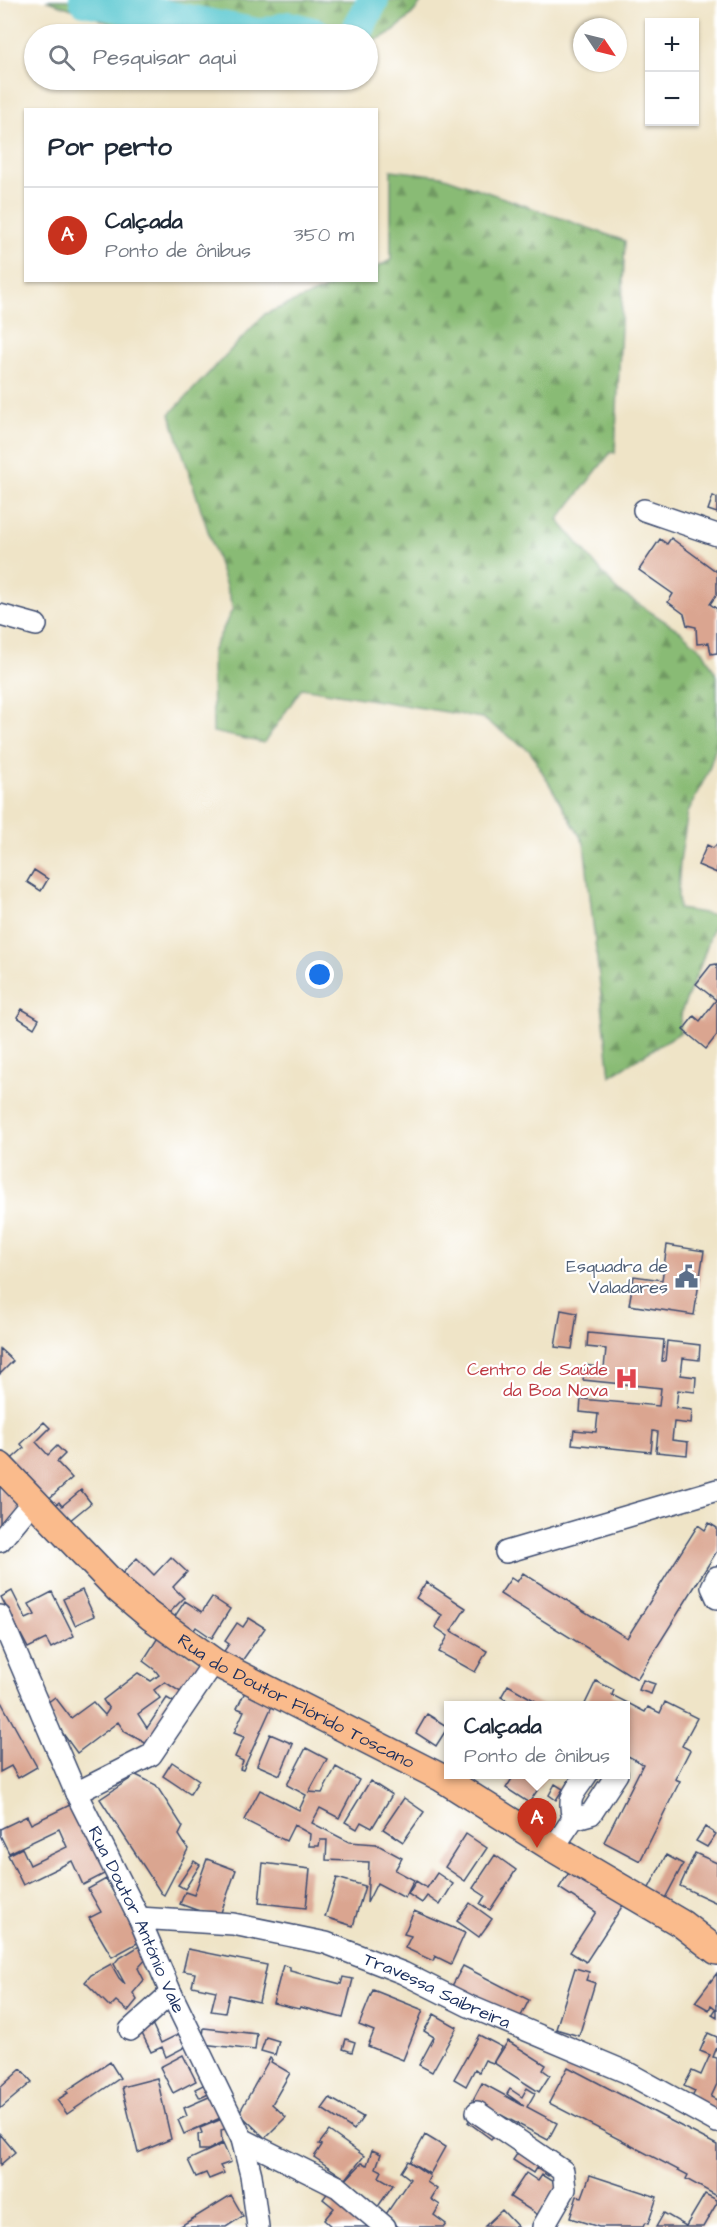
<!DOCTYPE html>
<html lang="pt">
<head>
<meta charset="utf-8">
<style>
	:root { --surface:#fff; --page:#f2f2f3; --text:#1f2937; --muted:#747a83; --line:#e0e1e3; --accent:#c8321e }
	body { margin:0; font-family:"Architects Daughter",sans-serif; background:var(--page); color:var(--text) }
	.controls { position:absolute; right:18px; top:18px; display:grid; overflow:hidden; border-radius:0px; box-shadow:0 2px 4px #0004 }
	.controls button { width:54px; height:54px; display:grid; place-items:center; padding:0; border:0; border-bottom:2px solid var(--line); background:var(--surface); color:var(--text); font:30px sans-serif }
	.compass { position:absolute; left:573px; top:18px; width:54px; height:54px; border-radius:50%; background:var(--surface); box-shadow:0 2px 4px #0004; rotate:125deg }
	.you { position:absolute; left:320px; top:975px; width:21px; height:21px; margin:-15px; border:4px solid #fff; border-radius:50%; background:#1a73e8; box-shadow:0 0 0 9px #1a73e833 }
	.badge { display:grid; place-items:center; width:39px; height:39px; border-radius:50%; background:var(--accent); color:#fff; font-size:20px; font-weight:700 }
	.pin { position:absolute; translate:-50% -50px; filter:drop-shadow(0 2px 3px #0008) }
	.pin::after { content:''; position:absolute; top:32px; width:21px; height:18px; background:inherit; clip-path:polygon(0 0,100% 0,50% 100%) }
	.popup { position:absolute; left:444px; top:1701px; width:186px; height:78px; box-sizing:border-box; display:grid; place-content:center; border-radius:0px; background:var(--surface); filter:drop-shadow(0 2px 4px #0005); font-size:20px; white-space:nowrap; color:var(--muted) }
	.popup b { font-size:22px; color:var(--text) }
	.popup::after { content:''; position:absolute; left:50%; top:100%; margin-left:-12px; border:12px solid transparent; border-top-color:var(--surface) }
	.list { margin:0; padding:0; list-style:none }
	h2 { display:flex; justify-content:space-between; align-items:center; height:78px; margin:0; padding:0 24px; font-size:26px }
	h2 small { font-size:20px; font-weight:400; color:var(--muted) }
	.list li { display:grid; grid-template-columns:39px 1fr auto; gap:18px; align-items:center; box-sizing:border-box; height:96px; padding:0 24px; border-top:2px solid var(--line) }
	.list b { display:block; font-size:22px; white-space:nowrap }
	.list p { margin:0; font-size:20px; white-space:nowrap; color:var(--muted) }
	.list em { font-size:20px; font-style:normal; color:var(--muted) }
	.icon { flex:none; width:33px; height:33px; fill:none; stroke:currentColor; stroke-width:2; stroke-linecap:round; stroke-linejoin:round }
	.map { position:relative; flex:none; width:717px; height:2227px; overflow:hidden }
	.search { position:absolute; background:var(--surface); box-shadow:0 2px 4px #0004; left:24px; top:24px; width:354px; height:66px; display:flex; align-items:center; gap:15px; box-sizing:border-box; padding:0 21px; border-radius:33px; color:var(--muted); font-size:22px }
	.panel { position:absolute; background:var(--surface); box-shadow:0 2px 4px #0004; left:24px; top:108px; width:354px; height:174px; border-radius:0px }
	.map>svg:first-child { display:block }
</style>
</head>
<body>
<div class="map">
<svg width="717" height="2227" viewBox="0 0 717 2227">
	<defs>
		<pattern id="forest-firs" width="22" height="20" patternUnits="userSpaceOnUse" patternTransform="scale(1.5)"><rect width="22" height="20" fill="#89bb74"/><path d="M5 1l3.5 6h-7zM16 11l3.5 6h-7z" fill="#6f9862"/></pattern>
	</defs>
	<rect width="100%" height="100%" fill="#fff"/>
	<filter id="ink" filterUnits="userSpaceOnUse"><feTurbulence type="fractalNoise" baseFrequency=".0167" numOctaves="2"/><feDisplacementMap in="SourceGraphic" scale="12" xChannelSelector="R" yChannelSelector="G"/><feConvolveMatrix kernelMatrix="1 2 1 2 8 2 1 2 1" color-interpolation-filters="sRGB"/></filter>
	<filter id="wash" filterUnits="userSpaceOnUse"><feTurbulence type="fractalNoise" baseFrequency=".008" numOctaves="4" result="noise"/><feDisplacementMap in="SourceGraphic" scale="24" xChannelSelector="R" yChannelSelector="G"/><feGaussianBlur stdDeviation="1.35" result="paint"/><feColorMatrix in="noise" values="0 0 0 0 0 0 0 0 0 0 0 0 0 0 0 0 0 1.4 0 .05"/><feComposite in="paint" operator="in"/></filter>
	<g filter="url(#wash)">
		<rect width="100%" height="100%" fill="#efe4c7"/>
		<path fill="url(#forest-firs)" stroke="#527569" stroke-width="1.5" d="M46,0H423C409,20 391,36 368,43V34H134L92,16Z
			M391,170L442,176L625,241L615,453L611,452L558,520L618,591L680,631L703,651L717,676V744L708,772L688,812L680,861L678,894L679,909L717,915L701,964L682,1010L679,1030L681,1032L610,1076L584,843L530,751L482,718L302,688L264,743L213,732L212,652L233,608L170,414L265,314L344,281L376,280L377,267L391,260Z"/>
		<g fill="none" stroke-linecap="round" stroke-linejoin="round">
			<path stroke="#5dc9d2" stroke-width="32" d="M85,0L257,34
				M264,34L289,27L316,34
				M355,34L373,0"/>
		</g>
		<g id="blocks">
			<path fill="#daa590" d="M713,496L717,498V513L708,510Z
				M671,538L717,572V594L710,604L717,609V653L711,654L709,643L697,644L696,627L687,625L684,614L668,602L673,594L639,570L660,539L667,544Z
				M717,844V873L698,865L707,845L713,848Z
				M34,870L48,879L41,891L27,882Z
				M717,964V1035L706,1049L683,1030L694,1016L700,1021L716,1000L696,984L711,965Z
				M22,1009L39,1019L34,1028L17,1017Z
				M667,1245L704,1251L694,1315L629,1305L634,1276L662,1280Z
				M561,1310L577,1313L572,1349L555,1347Z
				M588,1333L664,1340L662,1361H665L667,1341L700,1345L699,1360L683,1358L681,1375L696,1377L695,1392L678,1390L676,1408L692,1410L691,1424L674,1422L672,1440L688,1442L687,1455L656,1452L658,1432L653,1431L651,1452L572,1444L574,1430L596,1432L598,1414L580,1412L581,1399L659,1406L661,1388L583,1380L585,1365L604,1368L606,1349L587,1347Z
				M0,1349L13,1361L0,1374Z
				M44,1422L50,1428L36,1442L48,1455L57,1446L65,1454L57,1462L72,1478L43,1504L6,1464L24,1448L21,1444Z
				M0,1477L24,1504L0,1537Z
				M81,1490L91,1503L63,1526L50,1510L59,1502L62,1506Z
				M709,1523L717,1528V1551L637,1679L500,1594L511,1578L517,1582L523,1573L627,1638L698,1525L705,1530Z
				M171,1557L187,1572L173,1587L184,1598L162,1620L117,1579L137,1558L154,1575Z
				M426,1582L466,1608L451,1631L487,1651L475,1672L439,1652L448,1636L435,1627L442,1615L416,1598Z
				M82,1590L94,1616L75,1625L63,1599Z
				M12,1591L26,1619L35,1615L29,1604L52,1592L74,1636L51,1648L46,1639L28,1648L1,1597Z
				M212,1597L230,1609L212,1638L196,1627L189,1638L169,1625L185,1601L202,1612Z
				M249,1618L265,1628L237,1668L220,1657L229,1644L225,1641L237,1623L243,1627Z
				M159,1636L202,1664L182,1693L165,1682L154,1690L160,1698L138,1714L147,1728L167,1698L177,1704L149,1745L125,1732L118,1722L77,1753L43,1706L55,1697L71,1718L93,1702L105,1715L109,1709L103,1700L138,1673L151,1681L159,1675L155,1670L143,1661Z
				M643,1680L655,1684L651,1694L639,1690Z
				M596,1681L614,1690L612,1695L645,1712L648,1707L660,1713L665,1702L697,1718L682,1746L690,1750L675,1779L680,1781L640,1861L604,1842L643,1764L626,1755V1706H584Z
				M508,1685L544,1706H516L501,1697Z
				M245,1692L273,1704L243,1770L240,1769L243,1761L235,1757L244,1737L234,1733L244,1711L237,1708Z
				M0,1700L37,1767L18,1778L11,1766L0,1772Z
				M427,1714L448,1727L436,1746L416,1733Z
				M270,1734L293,1744L280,1775L257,1765Z
				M306,1748L327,1759L309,1792L322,1793L336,1767L359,1780L339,1818L320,1808L312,1823L349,1842L376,1844L402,1858L395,1870L414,1880L405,1898L377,1883L367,1903L369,1862L326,1860L327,1840H320L319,1846H309L310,1834L294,1825L286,1841L244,1820L260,1790L299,1810L306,1795L287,1785Z
				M172,1762L199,1780L190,1794L163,1776Z
				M515,1774H548L529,1803L506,1788Z
				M136,1775L156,1785L183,1827L179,1835L188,1849L164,1895L161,1893L100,1799Z
				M370,1781L392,1795L372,1828L361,1822L357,1829L345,1822Z
				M555,1784L563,1789L556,1800L549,1795Z
				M404,1798L424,1812L403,1842L383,1829Z
				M74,1803L108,1872L83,1885L72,1861L23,1885L8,1855L22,1848L30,1865L67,1847L59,1829L9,1853L0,1835V1829L27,1816L31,1824Z
				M705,1827L716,1834L707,1847L696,1841Z
				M466,1834L487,1848L465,1881L445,1867Z
				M695,1853L717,1863V1903L680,1886Z
				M495,1855L516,1870L490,1910L480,1904L485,1896L473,1888Z
				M666,1855L683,1864L663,1902L646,1894Z
				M207,1859L236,1870L219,1918L180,1904L185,1892L194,1895Z
				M194,1861L200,1865L185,1889L178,1885Z
				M263,1863L310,1869L306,1908L259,1903Z
				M572,1868L625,1902L586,1962L570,1952L596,1912L559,1888Z
				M437,1873L453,1884L440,1905L427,1896L422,1903L408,1894L416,1881L427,1888Z
				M337,1878L365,1886L353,1926L325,1917Z
				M106,1879L141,1941L112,1957L89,1918L101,1912L88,1889Z
				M470,1903L492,1919L479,1937L457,1921Z
				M414,1911L465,1933L451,1964L435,1956L433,1961L405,1948L411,1936L404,1934Z
				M141,1945L148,1957L138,1968L144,1980L133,1993L137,2000L128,2011L116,2001L110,2007L85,1982L91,1975L111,1964L119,1978L125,1984L114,1964L118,1959Z
				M188,1949L267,1965L259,2002L229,1995L225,2013L211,2011L216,1991L192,1986L195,1973L183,1971Z
				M283,1965L290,1967V1971L341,1984L343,1977L353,1979L343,2018L300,2007L299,2009L273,2003Z
				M463,1966L529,2000L519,2020L452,1986Z
				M575,1968L589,1972L586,1980L595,1983L579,2036L556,2029Z
				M717,1973V2018L712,2015L716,2009L711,2005L709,2010L695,2002Z
				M373,1990L423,2010L403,2060L368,2046L374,2031L359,2025Z
				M434,2014L457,2027L432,2072L419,2065L434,2037L424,2031Z
				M148,2015L161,2043L185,2031L191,2044L166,2057L162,2047L151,2052L136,2021Z
				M204,2028L257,2034L255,2050L202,2044Z
				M708,2033L717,2037V2047L713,2057L717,2058V2084L711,2097L717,2100V2110L714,2115L687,2108L695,2091L684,2086L692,2071L701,2075L710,2055L700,2051Z
				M479,2035L502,2047L493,2063L485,2060L479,2072L475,2069L466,2086L454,2079Z
				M266,2037L279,2041L275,2055L261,2051Z
				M346,2039L355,2042L352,2052L343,2049Z
				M508,2041L546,2065L543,2070L550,2075L539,2092L494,2063Z
				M183,2055L196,2081L173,2093L160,2067Z
				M270,2058L272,2060L271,2062L290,2073L272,2104L286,2117L265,2138L239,2113Z
				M110,2062L120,2078L67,2114L57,2100L68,2093L66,2091Z
				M568,2067L717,2145V2196L686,2179L688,2175L549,2103Z
				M21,2069L32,2082L0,2109V2088Z
				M157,2078L171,2139L138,2153L122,2087Z
				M211,2081L215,2091L200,2098L195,2089Z
				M482,2083L524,2106L507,2094L510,2089L522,2097L527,2088L535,2093L527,2107L557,2123L548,2140L473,2100Z
				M218,2093L227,2115L184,2134L178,2120L187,2116L184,2108Z
				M330,2098L363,2117L354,2130L322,2109Z
				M473,2116L496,2133L491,2139L468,2122Z
				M227,2117L232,2127L221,2130L222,2143L208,2150H199L198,2135L202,2133L200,2128Z
				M329,2131L364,2156L346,2179L314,2157L322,2145L319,2144Z
				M0,2134L15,2152L0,2165Z
				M425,2135L445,2147L430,2174L410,2162Z
				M223,2144L231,2162L220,2166L224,2173L209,2179L206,2173L196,2177L188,2160Z
				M521,2148L552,2168L548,2176L536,2168L533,2173L513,2160Z
				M372,2150L381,2154L376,2168L382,2171L379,2177L393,2185L377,2208L341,2185L362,2163L367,2165Z
				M408,2161L430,2176L427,2182L437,2189L431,2199L440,2205L434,2215L446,2224L444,2227H399L384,2217L410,2179L401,2172Z
				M526,2173L538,2181L542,2175L558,2185L538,2215L510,2197Z
				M590,2175L657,2197L648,2224L645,2223L643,2227H599L570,2218L577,2196L582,2197Z
				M332,2187L382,2227H332L324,2220L334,2208L323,2199Z
				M705,2194L717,2200V2203L703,2227H656L664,2213L686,2226Z
				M231,2195L243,2216L226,2227H179Z
				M502,2210L518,2227L485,2226Z"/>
		</g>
	</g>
	<g filter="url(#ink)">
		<use href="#blocks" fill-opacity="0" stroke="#3b4a6e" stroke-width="1.5"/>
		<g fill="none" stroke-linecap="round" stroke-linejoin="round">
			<defs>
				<g id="minor">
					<path d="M644,510L717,535"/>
					<path d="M0,615L36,625"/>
					<path d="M0,1541L33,1501"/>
					<path d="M506,1552L717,1490"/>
					<path d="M717,1577L712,1587L717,1598"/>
					<path id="s1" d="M0,1616L76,1793L139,1918L171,1993L242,2139L251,2175L258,2227"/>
					<path d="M76,1793L151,1755L214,1662"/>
					<path d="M573,1819C567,1795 574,1794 587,1774"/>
					<path d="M553,1848L573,1819L591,1814L617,1774"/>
					<path id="s2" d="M139,1918L233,1924L326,1943L403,1973L469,2006L626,2072L717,2122"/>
					<path d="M130,2030L171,1993"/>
					<path d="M477,2112L563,2171L565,2189L543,2227"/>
					<path d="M242,2139L338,2187L385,2227"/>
				</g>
				<g id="major">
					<path id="s3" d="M0,1466L119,1590L150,1616L214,1662L442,1778L553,1848L682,1924L717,1951"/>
				</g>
			</defs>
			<use href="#minor" stroke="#3b4a6e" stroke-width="24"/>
			<use href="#major" stroke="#3b4a6e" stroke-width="30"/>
			<use href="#minor" stroke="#fff" stroke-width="21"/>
			<use href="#major" stroke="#fabb8c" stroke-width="27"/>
		</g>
	</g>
	<defs>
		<symbol id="civic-bare" viewBox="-9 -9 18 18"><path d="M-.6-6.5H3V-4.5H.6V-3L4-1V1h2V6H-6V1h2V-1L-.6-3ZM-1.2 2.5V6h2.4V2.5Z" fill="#5c6f8a" stroke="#fff" stroke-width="2.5" paint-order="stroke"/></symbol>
		<symbol id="hospital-bare" viewBox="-9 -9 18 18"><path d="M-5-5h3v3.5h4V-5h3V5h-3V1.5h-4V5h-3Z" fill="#e0444e" stroke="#fff" stroke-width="2.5" paint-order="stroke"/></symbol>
	</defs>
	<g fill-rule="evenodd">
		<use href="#civic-bare" x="670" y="1260" width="33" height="33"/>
		<use href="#hospital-bare" x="610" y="1362" width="33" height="33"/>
	</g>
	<g text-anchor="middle" stroke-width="4.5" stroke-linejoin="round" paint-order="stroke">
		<g font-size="18" fill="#4e5e75" stroke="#fff" text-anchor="end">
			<text x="668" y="1272">Esquadra de<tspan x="668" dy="21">Valadares</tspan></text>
		</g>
		<g font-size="18" fill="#be3a42" stroke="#fff" text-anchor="end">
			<text x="608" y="1375">Centro de Saúde<tspan x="608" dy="21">da Boa Nova</tspan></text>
		</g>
		<g font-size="18" fill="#1b2f5e" stroke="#fff">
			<text dy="6" stroke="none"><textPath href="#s3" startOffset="382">Rua do Doutor Flórido Toscano</textPath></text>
			<text dy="6" stroke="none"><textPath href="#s1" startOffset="333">Rua Doutor António Vale</textPath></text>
			<text dy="6" stroke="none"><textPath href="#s2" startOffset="310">Travessa Saibreira</textPath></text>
		</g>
	</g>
</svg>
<div class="controls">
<button>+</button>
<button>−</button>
</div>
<svg class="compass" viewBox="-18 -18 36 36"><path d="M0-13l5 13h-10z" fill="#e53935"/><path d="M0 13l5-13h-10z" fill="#747a83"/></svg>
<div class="you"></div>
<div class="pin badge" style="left:537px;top:1848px">A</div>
<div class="popup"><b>Calçada</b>Ponto de ônibus</div>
<div class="search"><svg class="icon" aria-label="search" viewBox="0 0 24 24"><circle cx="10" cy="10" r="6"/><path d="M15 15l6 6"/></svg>Pesquisar aqui</div>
<section class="panel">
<h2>Por perto<small></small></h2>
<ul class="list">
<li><span class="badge">A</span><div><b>Calçada</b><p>Ponto de ônibus</p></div><em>350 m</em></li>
</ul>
</section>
</div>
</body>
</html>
